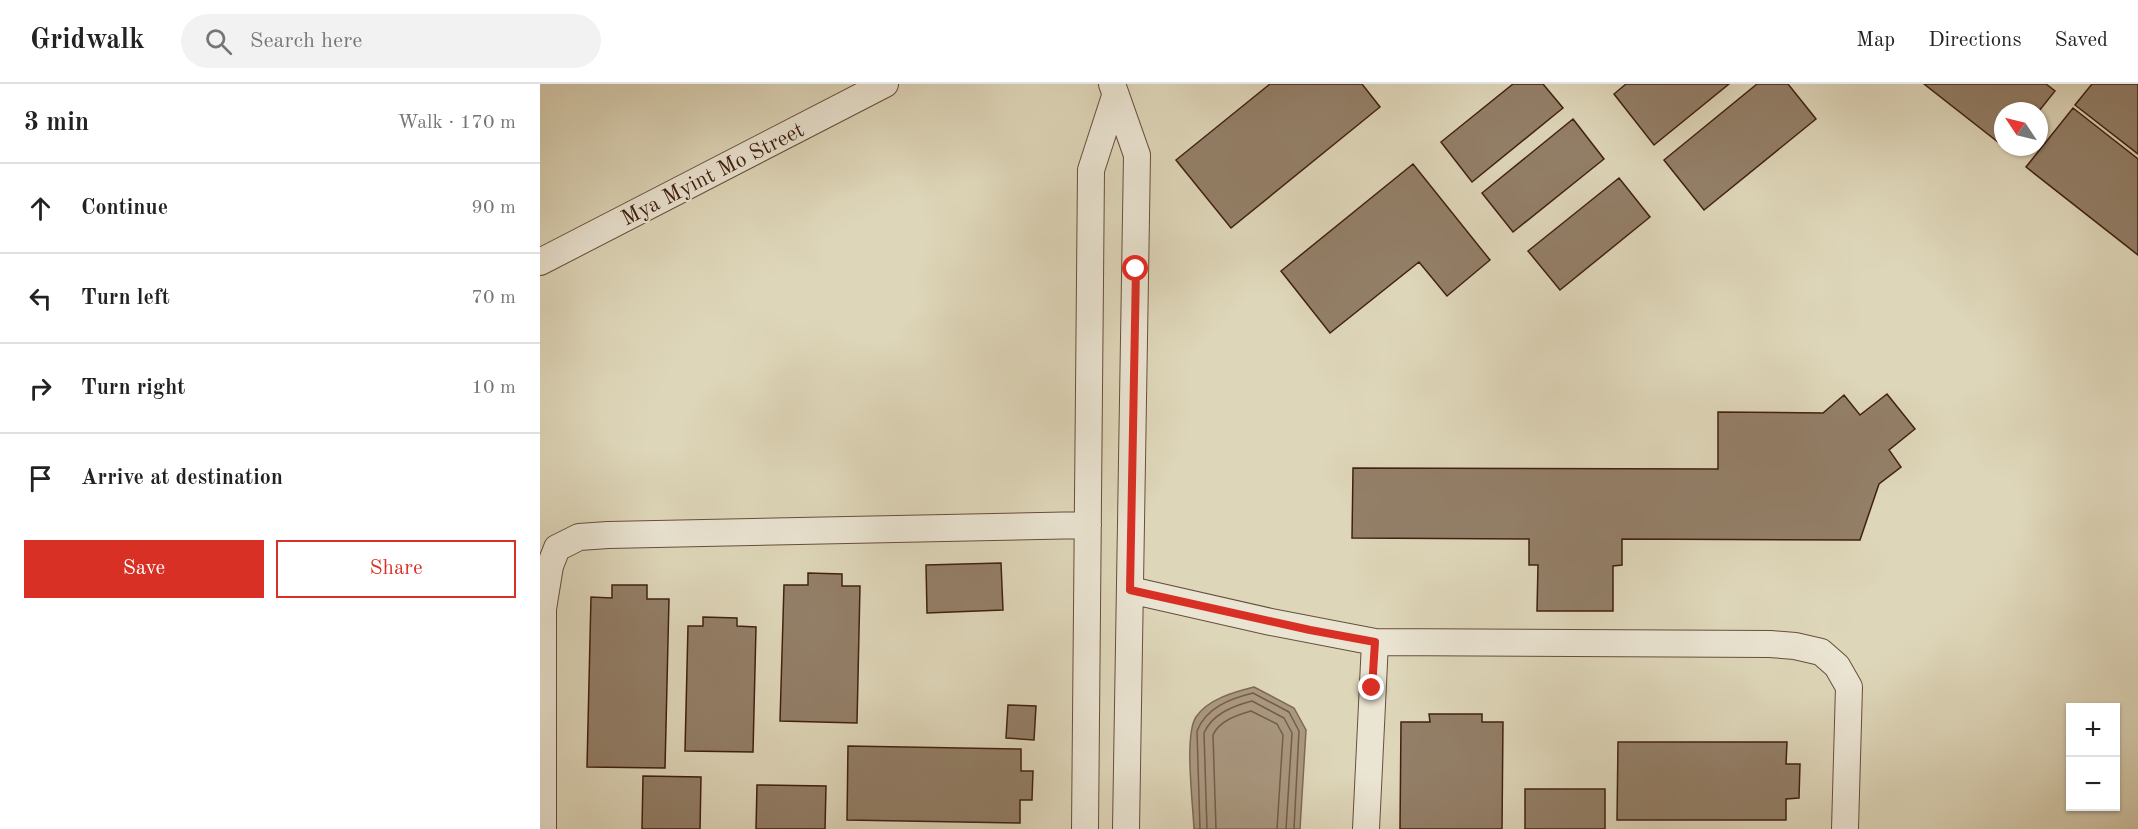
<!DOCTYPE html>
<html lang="en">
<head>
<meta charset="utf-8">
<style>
	:root { --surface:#fff; --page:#f2f2f2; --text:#222; --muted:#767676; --line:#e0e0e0; --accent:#d93025 }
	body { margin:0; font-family:"Old Standard TT",serif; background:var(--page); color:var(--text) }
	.controls { position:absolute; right:18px; bottom:18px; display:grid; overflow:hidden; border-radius:0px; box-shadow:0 2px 4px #0004 }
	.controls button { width:54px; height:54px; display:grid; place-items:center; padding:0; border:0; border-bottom:2px solid var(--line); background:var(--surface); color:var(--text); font:30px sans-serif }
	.compass { position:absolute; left:1454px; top:18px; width:54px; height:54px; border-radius:50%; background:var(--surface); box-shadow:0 2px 4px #0004; rotate:305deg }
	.stop { position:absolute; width:18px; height:18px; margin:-14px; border:4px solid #d93025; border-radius:50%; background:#fff }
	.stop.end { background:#d93025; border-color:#fff; box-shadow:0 2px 6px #0008 }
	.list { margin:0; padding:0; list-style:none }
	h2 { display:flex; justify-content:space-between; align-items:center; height:78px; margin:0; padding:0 24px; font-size:26px }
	h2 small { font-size:20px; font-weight:400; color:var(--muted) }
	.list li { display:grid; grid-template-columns:39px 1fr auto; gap:18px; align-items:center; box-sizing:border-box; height:90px; padding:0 24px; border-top:2px solid var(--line) }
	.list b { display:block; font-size:22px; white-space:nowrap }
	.list em { font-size:20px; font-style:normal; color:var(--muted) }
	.actions { display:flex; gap:12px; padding:18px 24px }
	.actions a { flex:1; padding:14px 0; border:2px solid var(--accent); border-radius:0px; text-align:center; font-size:21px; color:var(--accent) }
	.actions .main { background:var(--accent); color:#fff }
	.icon { flex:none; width:33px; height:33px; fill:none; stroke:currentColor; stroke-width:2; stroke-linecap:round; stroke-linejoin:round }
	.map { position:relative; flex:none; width:1598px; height:745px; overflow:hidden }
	header { display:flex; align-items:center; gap:36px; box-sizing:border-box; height:84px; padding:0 30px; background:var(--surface); border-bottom:2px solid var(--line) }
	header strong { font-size:28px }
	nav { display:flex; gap:33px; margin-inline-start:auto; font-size:21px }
	.search { width:420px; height:54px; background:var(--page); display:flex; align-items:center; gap:15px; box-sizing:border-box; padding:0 21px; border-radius:33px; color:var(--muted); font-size:22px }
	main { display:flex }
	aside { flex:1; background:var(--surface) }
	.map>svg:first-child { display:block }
</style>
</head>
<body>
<header>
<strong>Gridwalk</strong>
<div class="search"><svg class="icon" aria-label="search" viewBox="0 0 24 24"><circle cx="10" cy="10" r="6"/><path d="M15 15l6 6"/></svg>Search here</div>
<nav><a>Map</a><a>Directions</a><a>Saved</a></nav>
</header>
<main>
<aside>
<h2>3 min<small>Walk · 170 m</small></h2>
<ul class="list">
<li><svg class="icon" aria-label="ahead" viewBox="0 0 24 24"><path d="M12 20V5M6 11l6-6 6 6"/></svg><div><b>Continue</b></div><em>90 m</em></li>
<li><svg class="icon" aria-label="left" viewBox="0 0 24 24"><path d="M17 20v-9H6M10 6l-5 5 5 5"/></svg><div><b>Turn left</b></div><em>70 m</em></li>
<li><svg class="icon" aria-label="right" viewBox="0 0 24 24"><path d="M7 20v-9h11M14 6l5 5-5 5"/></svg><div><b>Turn right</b></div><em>10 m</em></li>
<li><svg class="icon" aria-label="arrive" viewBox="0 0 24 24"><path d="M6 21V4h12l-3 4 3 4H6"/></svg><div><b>Arrive at destination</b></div></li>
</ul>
<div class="actions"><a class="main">Save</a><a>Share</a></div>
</aside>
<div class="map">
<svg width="1598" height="745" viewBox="0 0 1598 745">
	<rect width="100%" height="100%" fill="#ded6b9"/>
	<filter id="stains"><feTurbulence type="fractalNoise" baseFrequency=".00333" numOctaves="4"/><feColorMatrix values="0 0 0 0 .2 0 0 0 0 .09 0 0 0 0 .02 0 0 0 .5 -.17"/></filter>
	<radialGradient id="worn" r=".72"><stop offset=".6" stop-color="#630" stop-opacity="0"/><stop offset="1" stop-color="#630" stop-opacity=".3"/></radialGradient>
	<path fill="#a99880" stroke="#7f6854" stroke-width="1.5" d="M714,603L754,624L766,646L760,745H654C653,720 644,651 656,633C668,615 694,608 714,603Z"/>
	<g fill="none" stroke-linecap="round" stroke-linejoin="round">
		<path stroke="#755c48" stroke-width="1.5" d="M660,745L657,647C666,624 689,615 713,609L749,628L759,647L754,745
			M667,745L664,649C672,630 693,622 712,617L744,634L752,649L746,745
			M676,745L673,651C679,637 697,631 711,627L737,640L743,651L737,745"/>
	</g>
	<path fill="#937f68" stroke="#412011" stroke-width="1.5" d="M730,0H822L840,23L691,144L636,76Z
		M973,0H1003L1023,24L932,98L901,58Z
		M1086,0H1189L1114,61L1074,10Z
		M1217,0H1248L1276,35L1164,126L1124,76Z
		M1384,0H1506L1515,7L1499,27H1463V62Z
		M1552,0H1598V70L1535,21Z
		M1533,24L1598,75V171L1486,83Z
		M1033,35L1064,75L973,148L942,109Z
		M873,80L950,176L907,212L879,178L790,249L741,187Z
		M1079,94L1110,133L1020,206L988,167Z
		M1347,310L1375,345L1349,366L1361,383L1339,400L1320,456L1082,455V481L1073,482V527H997L998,481H989V455L812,454L813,384L1178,385V328L1283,329L1304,311L1320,331Z
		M461,479L463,526L387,529L386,481Z
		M268,489L302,490V502H320L317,639L240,637L244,501H268Z
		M72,501H107V515H129L125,684L47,683L51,513L72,514Z
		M163,533L197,534V542L216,543L213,668L145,667L148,542H163Z
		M468,621L496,622L494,656L466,654Z
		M889,630H942V638H963L962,745H860L861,638H890Z
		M1078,658H1247L1246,680H1260L1259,714L1246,715V736H1077Z
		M308,662L481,665V687H493L492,716H480V739L307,736Z
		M103,692L161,693L160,745H102Z
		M217,701L286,702L285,745H216Z
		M985,705H1065V745H985Z"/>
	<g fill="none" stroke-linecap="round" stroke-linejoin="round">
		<defs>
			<path id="street" d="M572,0L597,71L586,745
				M0,178L345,0
				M590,506L731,538L835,558L1230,560L1255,562L1281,568L1297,582L1309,603L1305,745
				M3,745V525L10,482L17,464L39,453L68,451L548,441
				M545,745L551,86L575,12
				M826,745L835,558"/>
		</defs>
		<use href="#street" stroke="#684e3b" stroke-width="28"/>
		<use href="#street" stroke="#eae4d2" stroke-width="26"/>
	</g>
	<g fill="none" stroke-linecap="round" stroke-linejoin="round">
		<path stroke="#d93025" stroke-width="8" d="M596,185L590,506L770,546L835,558L832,604"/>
	</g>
	<g text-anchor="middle" stroke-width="4.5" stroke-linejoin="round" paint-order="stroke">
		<g font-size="22" fill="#412011" stroke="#eae4d2">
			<text transform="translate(172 89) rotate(-27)" y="8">Mya Myint Mo Street</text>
		</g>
	</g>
	<rect width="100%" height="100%" filter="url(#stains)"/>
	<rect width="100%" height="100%" fill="url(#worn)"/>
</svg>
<div class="controls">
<button>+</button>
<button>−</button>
</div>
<svg class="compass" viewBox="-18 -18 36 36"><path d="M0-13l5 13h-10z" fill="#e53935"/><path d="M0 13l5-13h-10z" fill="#767676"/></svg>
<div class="stop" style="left:596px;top:185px"></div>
<div class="stop end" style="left:832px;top:604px"></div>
</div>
</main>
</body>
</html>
